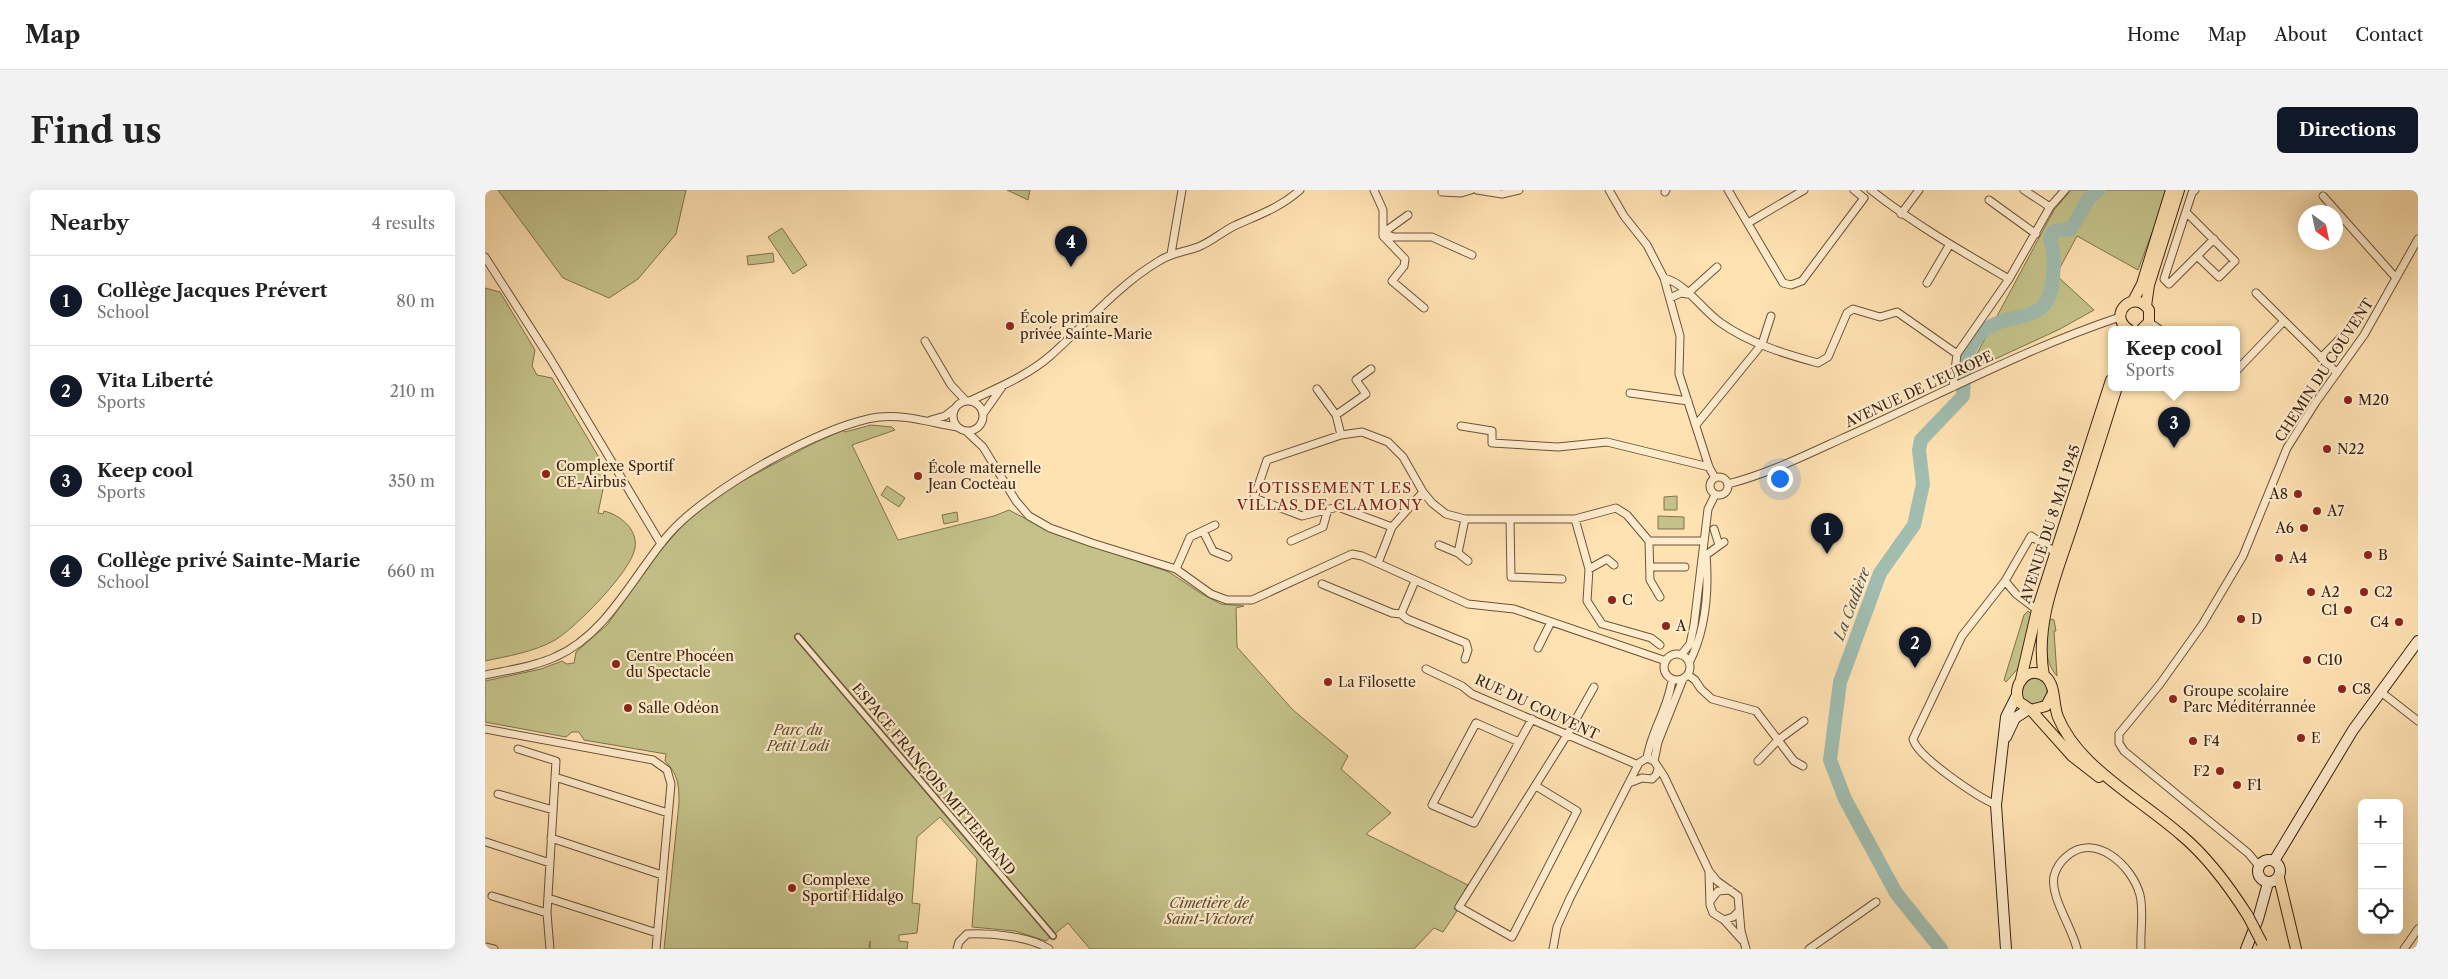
<!DOCTYPE html>
<html lang="en">
<head>
<meta charset="utf-8">
<style>
	:root { --surface:#fff; --page:#f2f2f2; --text:#222; --muted:#767676; --line:#e0e0e0; --accent:#111827 }
	body { margin:0; font-family:"Libre Caslon Text",serif; background:var(--page); color:var(--text) }
	.controls { position:absolute; right:15px; bottom:15px; display:grid; overflow:hidden; border-radius:8px; box-shadow:0 5px 20px #0002 }
	.controls button { width:45px; height:45px; display:grid; place-items:center; padding:0; border:0; border-bottom:1px solid var(--line); background:var(--surface); color:var(--text); font:25px sans-serif }
	.compass { position:absolute; left:1813px; top:15px; width:45px; height:45px; border-radius:50%; background:var(--surface); box-shadow:0 5px 20px #0002; rotate:147deg }
	.you { position:absolute; left:1294px; top:288px; width:18px; height:18px; margin:-12px; border:4px solid #fff; border-radius:50%; background:#1a73e8; box-shadow:0 0 0 8px #1a73e833 }
	.badge { display:grid; place-items:center; width:32px; height:32px; border-radius:50%; background:var(--accent); color:#fff; font-size:16px; font-weight:700 }
	.pin { position:absolute; translate:-50% -41px; filter:drop-shadow(0 1px 2px #0008) }
	.pin::after { content:''; position:absolute; top:26px; width:18px; height:15px; background:inherit; clip-path:polygon(0 0,100% 0,50% 100%) }
	.popup { position:absolute; left:1623px; top:136px; width:132px; height:65px; box-sizing:border-box; display:grid; place-content:center; border-radius:8px; background:var(--surface); filter:drop-shadow(0 1px 4px #0005); font-size:16px; white-space:nowrap; color:var(--muted) }
	.popup b { font-size:19px; color:var(--text) }
	.popup::after { content:''; position:absolute; left:50%; top:100%; margin-left:-10px; border:10px solid transparent; border-top-color:var(--surface) }
	.list { margin:0; padding:0; list-style:none }
	h2 { display:flex; justify-content:space-between; align-items:center; height:65px; margin:0; padding:0 20px; font-size:21px }
	h2 small { font-size:16px; font-weight:400; color:var(--muted) }
	.list li { display:grid; grid-template-columns:32px 1fr auto; gap:15px; align-items:center; box-sizing:border-box; height:90px; padding:0 20px; border-top:1px solid var(--line) }
	.list b { display:block; font-size:19px; white-space:nowrap }
	.list p { margin:0; font-size:16px; white-space:nowrap; color:var(--muted) }
	.list em { font-size:16px; font-style:normal; color:var(--muted) }
	.icon { flex:none; width:28px; height:28px; fill:none; stroke:currentColor; stroke-width:2; stroke-linecap:round; stroke-linejoin:round }
	.map { position:relative; flex:none; width:1933px; height:759px; overflow:hidden; border-radius:8px }
	header { display:flex; align-items:center; gap:30px; box-sizing:border-box; height:70px; padding:0 25px; background:var(--surface); border-bottom:1px solid var(--line) }
	header strong { font-size:24px }
	nav { display:flex; gap:28px; margin-inline-start:auto; font-size:18px }
	.intro { display:flex; align-items:center; justify-content:space-between; box-sizing:border-box; height:120px; padding:0 30px }
	h1 { margin:0; font-size:35px }
	.button { padding:12px 22px; border-radius:8px; background:var(--accent); color:#fff; font-size:18px; font-weight:700 }
	main { display:flex; gap:30px; padding:0 30px }
	aside { flex:1; background:var(--surface); border-radius:8px; box-shadow:0 5px 20px #0002 }
	.map>svg:first-child { display:block }
</style>
</head>
<body>
<header>
<strong>Map</strong>
<nav><a>Home</a><a>Map</a><a>About</a><a>Contact</a></nav>
</header>
<div class="intro"><h1>Find us</h1><a class="button">Directions</a></div>
<main>
<aside>
<h2>Nearby<small>4 results</small></h2>
<ul class="list">
<li><span class="badge">1</span><div><b>Collège Jacques Prévert</b><p>School</p></div><em>80 m</em></li>
<li><span class="badge">2</span><div><b>Vita Liberté</b><p>Sports</p></div><em>210 m</em></li>
<li><span class="badge">3</span><div><b>Keep cool</b><p>Sports</p></div><em>350 m</em></li>
<li><span class="badge">4</span><div><b>Collège privé Sainte-Marie</b><p>School</p></div><em>660 m</em></li>
</ul>
</aside>
<div class="map">
<svg width="1933" height="759" viewBox="0 0 1933 759">
	<rect width="100%" height="100%" fill="#ffe2b2"/>
	<filter id="stains"><feTurbulence type="fractalNoise" baseFrequency=".004" numOctaves="4"/><feColorMatrix values="0 0 0 0 .2 0 0 0 0 .09 0 0 0 0 .02 0 0 0 .5 -.17"/></filter>
	<radialGradient id="worn" r=".72"><stop offset=".6" stop-color="#630" stop-opacity="0"/><stop offset="1" stop-color="#630" stop-opacity=".3"/></radialGradient>
	<path fill="#c4c28a" stroke="#7f724e" d="M13,0H201L191,44L153,89L124,108L78,88Z
		M522,0H545L543,10Z
		M1586,0H1683L1653,80L1592,46L1571,85L1609,120L1575,139L1482,182L1569,20Z
		M297,38L322,75L308,84L283,47Z
		M288,63L289,72L263,75L262,66Z
		M0,98L15,102L50,160L47,176L52,185L67,188L122,281L113,323L118,324L119,321C135,325 153,339 150,358C146,382 90,438 70,450C49,462 23,466 0,471Z
		M386,235L407,237L410,240L367,255L413,350L509,326L524,320L566,342L684,382L717,404L736,414L759,416L751,418L752,457L808,520L863,566L856,579L906,623L881,644L983,695L969,719L972,721L958,742L949,738L929,759H605L583,733L561,751L530,741L487,737L492,669L455,627L432,647L427,713L435,714L432,743L414,745V751L423,752L422,759H385V751L384,759H179L194,613C194,595 193,584 180,571L181,564L99,550L94,542H87L81,547L0,532V491L56,479L77,471L82,474L89,473L91,462L122,435L176,360L198,335L224,312L259,290L329,253L359,240L360,242Z
		M402,296L420,308L414,317L396,305Z
		M1192,306V320H1179V307Z
		M472,322L473,331L459,334L457,325Z
		M1173,326L1199,327V339H1173Z
		M1543,421L1546,424L1536,475L1521,492L1519,490L1539,425Z
		M1567,429L1569,430L1571,441H1569L1572,486C1558,470 1561,452 1563,432Z
		M1536 501a13 13 0 1 1 26 0a13 13 0 1 1-26 0Z"/>
	<g fill="none" stroke-linecap="round" stroke-linejoin="round">
		<path stroke="#a0bdb0" stroke-width="14" d="M1456,759L1411,703L1360,609L1345,570L1355,492L1395,383L1429,335L1438,294L1434,260L1436,250L1478,206C1479,184 1479,158 1497,142C1527,117 1565,140 1568,86C1569,73 1570,62 1565,49L1569,41L1586,39L1604,8L1614,0"/>
		<defs>
			<path id="pedestrian" d="M313,447L568,746"/>
			<path id="minor" d="M889,0L898,20V46L920,69L919,76L907,91L939,118
				M992,0L1017,4L1034,0
				M1124,0L1139,26L1162,55L1179,88L1195,146L1194,184L1224,277L1230,288
				M1243,0L1298,93L1306,95L1317,91L1379,8L1369,0
				M1386,0C1429,34 1476,61 1524,89
				M1539,0L1565,17
				M957,2L976,3L986,0
				M1180,2L1181,0
				M1838,6L1911,88
				M1504,10L1551,44
				M1701,22L1750,71L1734,87L1712,66L1684,94L1679,89L1707,3L1710,0
				M1416,24L1434,0
				M1263,33L1319,0
				M898,43L908,47H947L987,65
				M898,43L923,25
				M686,64L697,0
				M1712,66L1729,49
				M0,67L66,170L176,354
				M1179,88C1202,94 1217,120 1236,133C1264,153 1300,164 1333,173L1343,167L1362,123L1368,119L1395,127L1412,122L1472,164
				M1442,93L1465,54
				M1771,103L1852,183
				M1202,104L1232,77
				M1185,108L1196,103L1202,104
				M1664,132L1674,139
				M440,151L466,195L481,211
				M1836,168L1875,128
				M1752,180L1799,131
				M1468,197L1472,164L1524,89L1565,17L1580,0
				M832,199L851,225L856,245
				M1145,203L1203,211
				M468 226a15 15 0 1 1 30 0a15 15 0 1 1-30 0Z
				M485,211C512,198 542,186 565,166C601,134 632,96 674,71C686,63 699,62 713,57C726,52 737,42 749,36C773,25 795,18 815,0
				M498,224L517,197
				M851,225L881,204L871,190L886,179
				M446,230L460,226L469,219
				M1211,235L1277,154L1286,126
				M976,236L1007,241V253L1073,257L1122,252L1224,277
				M481,241L498,257L531,311L544,326L565,338L607,353L691,379L726,404L742,410H767L867,364L877,366L983,414L1029,419L1181,471
				M1225 296a9 9 0 1 1 18 0a9 9 0 1 1-18 0Z
				M1243,294C1282,284 1319,266 1356,249C1448,208 1539,159 1635,127
				M1025,329L1026,387L1077,389
				M1090,329L1104,379L1102,411L1117,434L1166,448L1175,455
				M907,337L853,317L817,326L769,308L782,270L856,245L877,242L903,252L918,267L938,302L947,313L961,324L980,329H1090L1131,318L1142,325L1164,351H1219
				M1229,339L1234,355
				M718,341L728,361L743,367
				M806,351L838,337L843,319
				M1164,351L1165,390L1175,407
				M954,355L973,363L980,329
				M973,363L983,371
				M1221,365L1239,352
				M893,373L907,337L938,302
				M1165,377H1200
				M691,379L705,347L730,335
				M1104,379L1122,369L1129,375
				M1520,391L1531,404L1552,420
				M837,394L907,423L916,424L922,429L981,453L983,460L980,469
				M916,424L930,391
				M1053,458L1066,432
				M1179 477a13 13 0 1 1 26 0a13 13 0 1 1-26 0Z
				M1196,465L1205,454L1209,435L1223,319L1230,305
				M1204,473C1221,440 1224,401 1221,364
				M941,479L977,496L987,504L1153,575
				M0,485C23,480 48,477 70,467C122,445 149,384 184,344C221,301 338,234 394,227C419,224 447,233 472,237
				M1203,485L1210,490L1216,499L1227,509L1271,521L1309,571L1318,576
				M1896,502L1933,531
				M0,539L168,570L182,580L186,594L171,759
				M1034,552L991,533L947,615L989,633L1047,529
				M33,559L71,571L62,723L65,759
				M1162,568C1166,541 1184,517 1187,489
				M1169,571L1173,552L1198,489
				M1273,571L1293,550L1319,531
				M70,587L183,623
				M1144,593L1157,588L1167,589L1171,585L1173,579
				M1051,596L1092,621L1027,747L974,717L1082,545L1109,497
				M13,604L68,620
				M1511,615C1493,607 1432,567 1428,549L1477,446L1520,391L1546,346L1570,362
				M66,648L177,685
				M1,652L65,673
				M1774,676L1763,663L1639,561L1634,553V544L1675,494L1717,435L1758,366L1802,258L1831,212L1879,145L1933,49
				M1224,682L1225,715L1228,723L1239,730L1248,727L1254,721
				M7,706L62,723
				M63,708L172,743
				M1226,710L1233,701L1245,700
				M1239,730L1257,750
				M0,757L9,759
				M472,759L474,752L482,744C505,743 544,746 564,759
				M1068,759L1072,737L1085,708L1154,573L1162,568L1169,571L1179,586L1224,681L1232,691L1253,706L1256,741L1261,759
				M1324,759L1391,712
				M1592,759C1587,737 1565,707 1569,686C1571,679 1575,672 1581,667C1609,641 1647,675 1655,705C1659,723 1655,741 1656,759
				M1919,759L1933,739"/>
			<path id="secondary" d="M1521,547L1530,528L1544,519
				M1773 681a11 11 0 1 1 22 0a11 11 0 1 1-22 0Z
				M1789,671L1868,540L1933,451
				M1521,759L1511,615L1521,527L1531,507
				M1761,759L1773,729L1783,693"/>
			<path id="primary" d="M1648,111L1657,94L1686,0
				M1661,116L1664,95L1694,0
				M1643,139C1622,124 1649,98 1664,120V132L1657,139
				M1559,486C1549,432 1573,381 1589,331C1604,286 1618,241 1632,197
				M1536,489L1552,420L1626,190
				M1568,503L1561,516L1546,520L1534,512C1526,495 1543,474 1561,487C1571,496 1568,515 1573,527C1579,542 1591,558 1603,570C1631,598 1665,618 1695,644C1723,667 1744,696 1763,726
				M1546,520L1587,566L1614,587
				M1794,688L1811,759"/>
		</defs>
		<use href="#pedestrian" stroke="#6b5339" stroke-width="8"/>
		<use href="#minor" stroke="#6b5339" stroke-width="9"/>
		<use href="#secondary" stroke="#3a2311" stroke-width="12"/>
		<use href="#primary" stroke="#3a2311" stroke-width="12"/>
		<use href="#pedestrian" stroke="#ffeccd" stroke-width="5"/>
		<use href="#minor" stroke="#ffeccd" stroke-width="7"/>
		<use href="#secondary" stroke="#ffeccd" stroke-width="10"/>
		<use href="#primary" stroke="#ffe2b2" stroke-width="10"/>
		<defs>
			<path id="primary-bridge" d="M1763,726L1777,753"/>
		</defs>
		<use href="#primary-bridge" stroke="#3a2311" stroke-width="12" stroke-linecap="butt"/>
		<use href="#primary-bridge" stroke="#ffe2b2" stroke-width="10"/>
	</g>
	<g fill="#8f2418" stroke="#ffeccd" stroke-width="2">
		<circle cx="525" cy="136" r="5"/>
		<circle cx="1863" cy="210" r="5"/>
		<circle cx="1842" cy="259" r="5"/>
		<circle cx="61" cy="284" r="5"/>
		<circle cx="433" cy="286" r="5"/>
		<circle cx="1813" cy="304" r="5"/>
		<circle cx="1832" cy="321" r="5"/>
		<circle cx="1819" cy="338" r="5"/>
		<circle cx="1883" cy="365" r="5"/>
		<circle cx="1794" cy="368" r="5"/>
		<circle cx="1826" cy="402" r="5"/>
		<circle cx="1879" cy="402" r="5"/>
		<circle cx="1127" cy="410" r="5"/>
		<circle cx="1863" cy="420" r="5"/>
		<circle cx="1756" cy="429" r="5"/>
		<circle cx="1914" cy="432" r="5"/>
		<circle cx="1181" cy="436" r="5"/>
		<circle cx="1822" cy="470" r="5"/>
		<circle cx="131" cy="474" r="5"/>
		<circle cx="843" cy="492" r="5"/>
		<circle cx="1857" cy="499" r="5"/>
		<circle cx="1688" cy="509" r="5"/>
		<circle cx="143" cy="518" r="5"/>
		<circle cx="1816" cy="548" r="5"/>
		<circle cx="1708" cy="551" r="5"/>
		<circle cx="1735" cy="581" r="5"/>
		<circle cx="1752" cy="595" r="5"/>
		<circle cx="307" cy="698" r="5"/>
	</g>
	<g text-anchor="middle" stroke-width="4.5" stroke-linejoin="round" paint-order="stroke">
		<g font-size="14" fill="#3a2311" stroke="#ffeccd" text-anchor="start">
			<text x="535" y="133">École primaire<tspan x="535" dy="16">privée Sainte-Marie</tspan></text>
			<text x="1873" y="215">M20</text>
			<text x="1852" y="264">N22</text>
			<text x="71" y="281">Complexe Sportif<tspan x="71" dy="16">CE-Airbus</tspan></text>
			<text x="443" y="283">École maternelle<tspan x="443" dy="16">Jean Cocteau</tspan></text>
			<text x="1803" y="309" text-anchor="end">A8</text>
			<text x="1842" y="326">A7</text>
			<text x="1809" y="343" text-anchor="end">A6</text>
			<text x="1893" y="370">B</text>
			<text x="1804" y="373">A4</text>
			<text x="1836" y="407">A2</text>
			<text x="1889" y="407">C2</text>
			<text x="1137" y="415">C</text>
			<text x="1853" y="425" text-anchor="end">C1</text>
			<text x="1766" y="434">D</text>
			<text x="1904" y="437" text-anchor="end">C4</text>
			<text x="1191" y="441">A</text>
			<text x="141" y="471">Centre Phocéen<tspan x="141" dy="16">du Spectacle</tspan></text>
			<text x="1832" y="475">C10</text>
			<text x="853" y="497">La Filosette</text>
			<text x="1867" y="504">C8</text>
			<text x="1698" y="506">Groupe scolaire<tspan x="1698" dy="16">Parc Méditérrannée</tspan></text>
			<text x="153" y="523">Salle Odéon</text>
			<text x="1826" y="553">E</text>
			<text x="1718" y="556">F4</text>
			<text x="1725" y="586" text-anchor="end">F2</text>
			<text x="1762" y="600">F1</text>
			<text x="317" y="695">Complexe<tspan x="317" dy="16">Sportif Hidalgo</tspan></text>
		</g>
		<g font-size="14" fill="#3a2311" stroke="#ffeccd">
			<text transform="translate(1839 180) rotate(-57)" y="5">CHEMIN DU COUVENT</text>
			<text transform="translate(1434 199) rotate(-25)" y="5">AVENUE DE L'EUROPE</text>
			<text transform="translate(1565 334) rotate(-72)" y="5">AVENUE DU 8 MAI 1945</text>
			<text transform="translate(1052 517) rotate(25)" y="5">RUE DU COUVENT</text>
			<text transform="translate(449 589) rotate(50)" y="5">ESPACE FRANÇOIS MITTERRAND</text>
		</g>
		<g font-size="14" font-style="italic" fill="#5c4b2f" stroke="#ffeccd">
			<text x="313" y="545">Parc du<tspan x="313" dy="16">Petit Lodi</tspan></text>
			<text x="724" y="718">Cimetière de<tspan x="724" dy="16">Saint-Victoret</tspan></text>
		</g>
		<g font-size="15" letter-spacing="1" fill="#7a1f14" stroke="#ffeccd">
			<text x="845" y="303">LOTISSEMENT LES<tspan x="845" dy="17">VILLAS DE CLAMONY</tspan></text>
		</g>
		<g font-size="15" font-style="italic" fill="#595141" stroke="#ffeccd">
			<text transform="translate(1367 414) rotate(-69)" y="5">La Cadière</text>
		</g>
	</g>
	<rect width="100%" height="100%" filter="url(#stains)"/>
	<rect width="100%" height="100%" fill="url(#worn)"/>
</svg>
<div class="controls">
<button>+</button>
<button>−</button>
<button><svg class="icon" aria-label="locate" viewBox="0 0 24 24"><circle cx="12" cy="12" r="6"/><path d="M12 2v4M12 18v4M2 12h4M18 12h4"/></svg></button>
</div>
<svg class="compass" viewBox="-18 -18 36 36"><path d="M0-13l5 13h-10z" fill="#e53935"/><path d="M0 13l5-13h-10z" fill="#767676"/></svg>
<div class="you"></div>
<div class="pin badge" style="left:1342px;top:364px">1</div>
<div class="pin badge" style="left:1430px;top:478px">2</div>
<div class="pin badge" style="left:1689px;top:258px">3</div>
<div class="popup"><b>Keep cool</b>Sports</div>
<div class="pin badge" style="left:586px;top:77px">4</div>
</div>
</main>
</body>
</html>
